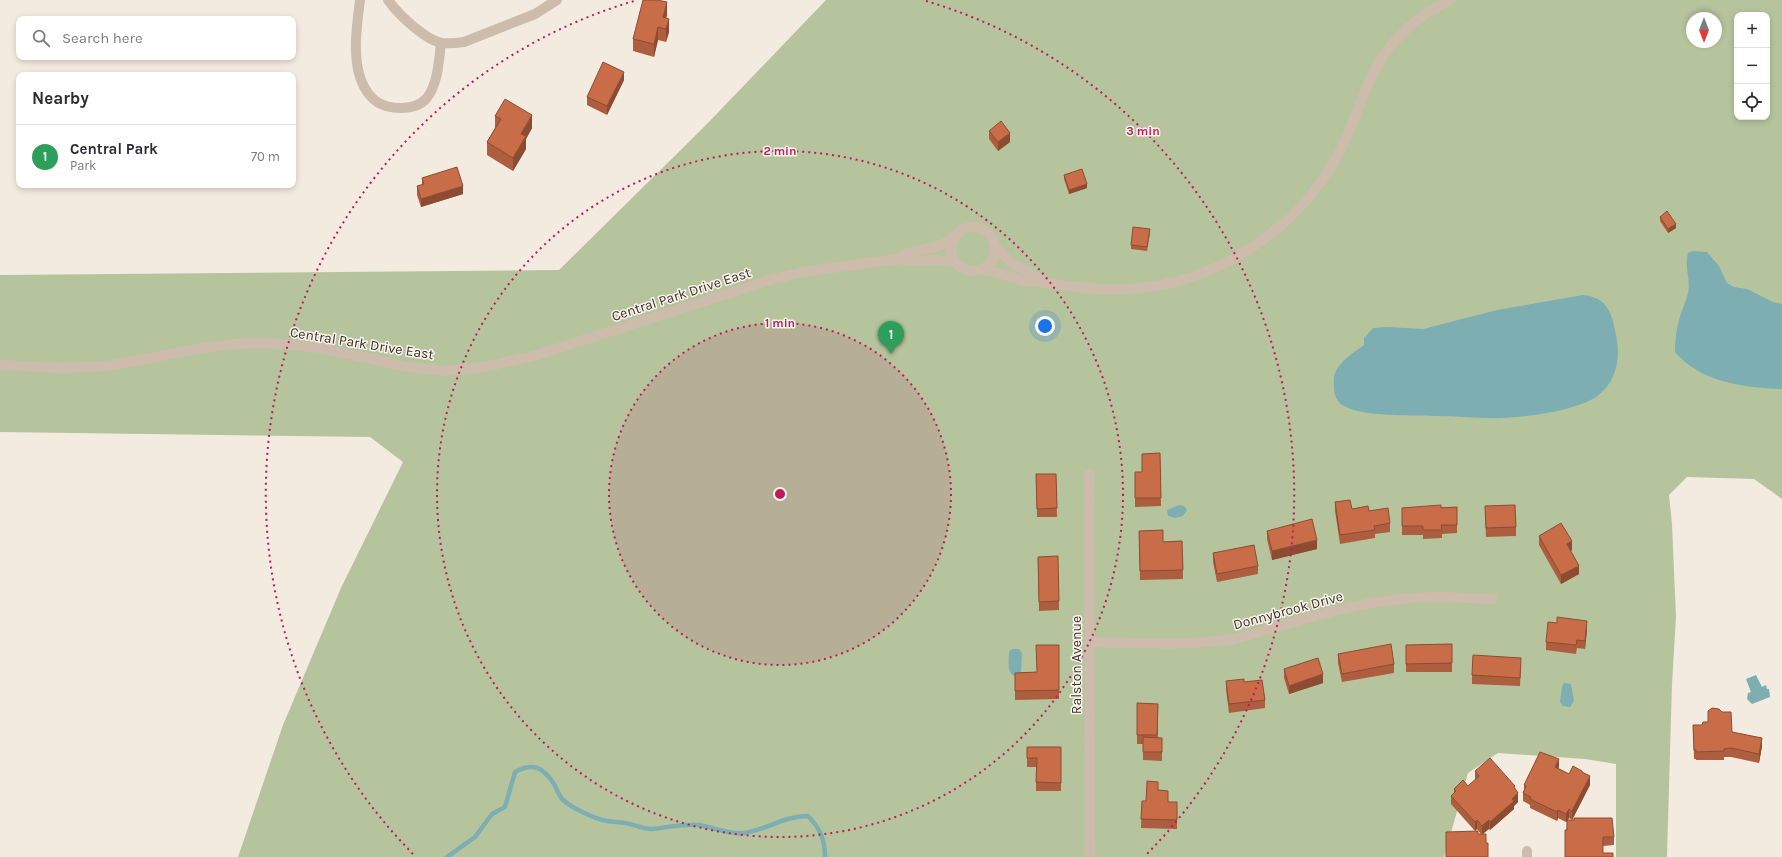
<!DOCTYPE html>
<html lang="en">
<head>
<meta charset="utf-8">
<style>
	:root { --surface:#fff; --page:#f2f2f3; --text:#2b2b33; --muted:#7c7c81; --line:#e1e1e2; --accent:#1a73e8 }
	body { margin:0; font-family:Karla,sans-serif; background:var(--page); color:var(--text) }
	.controls { position:absolute; right:12px; top:12px; display:grid; overflow:hidden; border-radius:8px; box-shadow:0 2px 6px #0003 }
	.controls button { width:36px; height:36px; display:grid; place-items:center; padding:0; border:0; border-bottom:1px solid var(--line); background:var(--surface); color:var(--text); font:20px sans-serif }
	.compass { position:absolute; left:1686px; top:12px; width:36px; height:36px; border-radius:50%; background:var(--surface); box-shadow:0 2px 6px #0003; rotate:180deg }
	.you { position:absolute; left:1045px; top:326px; width:14px; height:14px; margin:-10px; border:3px solid #fff; border-radius:50%; background:#1a73e8; box-shadow:0 0 0 6px #1a73e833 }
	.badge { display:grid; place-items:center; width:26px; height:26px; border-radius:50%; background:var(--accent); color:#fff; font-size:13px; font-weight:700 }
	.pin { position:absolute; translate:-50% -33px; filter:drop-shadow(0 1px 2px #0008) }
	.pin::after { content:''; position:absolute; top:21px; width:14px; height:12px; background:inherit; clip-path:polygon(0 0,100% 0,50% 100%) }
	.list { margin:0; padding:0; list-style:none }
	h2 { display:flex; justify-content:space-between; align-items:center; height:52px; margin:0; padding:0 16px; font-size:17px }
	h2 small { font-size:13px; font-weight:400; color:var(--muted) }
	.list li { display:grid; grid-template-columns:26px 1fr auto; gap:12px; align-items:center; box-sizing:border-box; height:64px; padding:0 16px; border-top:1px solid var(--line) }
	.list b { display:block; font-size:15px; white-space:nowrap }
	.list p { margin:0; font-size:13px; white-space:nowrap; color:var(--muted) }
	.list em { font-size:13px; font-style:normal; color:var(--muted) }
	.icon { flex:none; width:22px; height:22px; fill:none; stroke:currentColor; stroke-width:2; stroke-linecap:round; stroke-linejoin:round }
	.map { position:relative; flex:none; width:1782px; height:857px; overflow:hidden }
	.search { position:absolute; background:var(--surface); box-shadow:0 2px 6px #0003; left:16px; top:16px; width:280px; height:44px; display:flex; align-items:center; gap:10px; box-sizing:border-box; padding:0 14px; border-radius:8px; color:var(--muted); font-size:15px }
	.panel { position:absolute; background:var(--surface); box-shadow:0 2px 6px #0003; left:16px; top:72px; width:280px; height:116px; border-radius:8px }
	.map>svg:first-child { display:block }
</style>
</head>
<body>
<div class="map">
<svg width="1782" height="857" viewBox="0 0 1782 857">
	<rect width="100%" height="100%" fill="#f4ebe0"/>
	<path fill="#b6c49e" fill-rule="evenodd" d="M826,0H1782V499L1754,479L1687,477L1669,495L1672,524L1676,617L1672,684L1667,857H1616V764L1585,759L1498,753L1468,773L1444,857H238L283,725L341,588L403,462L370,437L0,432V275L559,270L705,126ZM1737,15H1767V117H1737ZM1692,18H1716V42H1692Z"/>
	<path fill="#7daeb2" d="M1693,251L1707,252L1719,266L1727,283L1734,287L1747,289L1773,302L1782,304V389C1745,388 1700,382 1675,352C1675,341 1676,331 1679,320C1681,311 1686,302 1688,293C1691,279 1684,267 1688,253Z
		M1583,295C1608,297 1612,314 1616,335C1621,358 1617,382 1596,397C1574,411 1527,417 1502,418C1480,419 1457,416 1435,416C1415,415 1350,418 1338,401C1335,397 1334,391 1334,386C1331,366 1349,356 1364,345V338L1373,328L1388,327L1423,329L1497,310Z
		M1179,505L1184,506L1187,510L1183,516L1175,518L1168,516L1167,510Z
		M1012,649H1019L1022,653L1021,673L1016,677C1006,674 1009,661 1009,652Z
		M1756,675L1762,687L1766,685L1767,689H1769L1770,697L1752,704L1747,699L1748,693L1751,692L1746,679Z
		M1564,683L1571,684L1574,701L1570,707L1563,706L1560,702L1562,687Z"/>
	<g fill="none" stroke-linecap="round" stroke-linejoin="round">
		<path stroke="#7daeb2" stroke-width="4.5" d="M447,857L475,837L492,814L505,807L515,772C533,762 543,767 554,784C557,789 559,796 563,800C572,808 595,819 607,821C612,822 619,822 625,823C633,824 643,829 651,829C667,828 683,823 699,825C712,827 732,835 744,833C768,830 782,816 808,816C820,828 825,840 825,857"/>
		<path stroke="#cdbcab" stroke-width="10" d="M360,0C357,24 352,56 361,80C364,88 370,97 377,102C390,110 415,111 426,99C438,85 439,60 441,43
			M388,0C398,14 425,40 442,43C450,44 457,43 464,42L535,14L557,0
			M951 249a22 22 0 1 1 44 0a22 22 0 1 1-44 0Z
			M995,246L1011,262L1043,281
			M897,259C902,257 907,253 912,252C928,248 941,248 954,237
			M980,270C998,270 1008,277 1024,281C1031,282 1039,282 1046,283C1080,288 1114,292 1149,287C1229,276 1306,220 1342,147C1352,126 1359,104 1369,82C1385,45 1414,17 1451,0
			M0,365L62,368L107,366L203,348L235,344L266,343L321,348L408,367L445,371L485,367L537,355L770,280L803,272L897,259L912,261L932,260L955,262
			M1089,474L1090,857
			M1090,642C1138,643 1186,646 1234,639C1283,626 1334,608 1385,601C1421,595 1457,598 1492,599
			M1527,857V851"/>
	</g>
	<path fill="#ad5e3e" d="M667,15L666,18L669,32L666,42L658,40L654,57L633,51V39Z
		M624,80L607,115L587,105V97Z
		M495,116L532,128L526,139V149L513,171L487,155V142L495,128Z
		M989,131L1010,142L998,151L989,139Z
		M1064,175L1087,188L1069,194L1064,179Z
		M422,178L463,194L421,207L417,195V186L422,185Z
		M1660,217L1676,228L1668,233L1660,221Z
		M1150,233L1147,251L1131,249V245Z
		M1160,453L1161,506L1135,507V472H1142Z
		M1036,474H1056L1057,517H1037Z
		M1335,502L1352,509L1369,511L1390,523V532L1375,534V538L1340,544L1335,511Z
		M1457,507V533L1442,534V538L1423,539V535H1402V508Z
		M1485,515L1516,527V536L1486,537Z
		M1139,531L1163,542L1182,541L1183,579L1140,580Z
		M1267,531L1317,549L1272,560L1267,539Z
		M1539,536L1572,550L1570,551L1579,574L1561,584L1539,545Z
		M1213,553L1258,566V574L1217,582L1213,562Z
		M1038,557L1059,601V610L1039,611Z
		M1587,629L1585,649L1577,648L1576,654L1546,650V642Z
		M1452,644V672H1406V645Z
		M1059,645V699L1015,700V673L1037,672Z
		M1338,654L1394,664V673L1342,682L1338,663Z
		M1521,666L1520,686L1472,684V675Z
		M1284,669L1323,683L1289,694L1284,678Z
		M1226,681L1244,682L1265,700V708L1229,713L1226,689Z
		M1137,703L1158,704V738H1162V761L1143,760V744H1137Z
		M1693,725L1732,732L1762,746L1759,763L1731,757H1724V760H1696V759H1694Z
		M1027,747H1061V791H1036V767H1027Z
		M1559,767L1558,768L1569,774L1582,773L1590,785L1572,820L1569,818L1568,820L1614,837V845L1603,846V853L1613,857H1565L1567,822H1566L1558,818L1557,821L1530,808V805L1523,801V793L1524,790V785Z
		M1475,771L1515,789L1518,802L1514,806V809L1490,830L1489,829L1483,834L1486,843L1488,857L1478,834H1481L1477,829L1475,831L1451,804V796L1454,793V789L1468,786L1475,780Z
		M1158,790L1168,802H1177V829L1141,828L1142,801H1146Z"/>
	<path fill="#8d4c32" d="M667,2V15L663,28V17Z
		M669,19V32L666,42V29Z
		M658,27V40L654,57V44Z
		M624,72V80L607,115V106Z
		M532,115V128L526,139V149L513,171V158L521,134Z
		M1010,133V142L998,151V142Z
		M1087,184V188L1069,194V190Z
		M463,186V194L421,207V199Z
		M1676,224V228L1668,233V229Z
		M1317,540V549L1272,560V551Z
		M1572,541V550L1567,553V544Z
		M1579,566V574L1561,584V575Z
		M1587,621V629L1585,649V641Z
		M1323,674V683L1289,694V686Z
		M1762,738V746L1759,763V754Z
		M1559,759V767L1555,775V767Z
		M1590,776V785L1572,820V811Z
		M1518,793V802L1514,806V809L1490,830V822L1512,799Z
		M1569,809V818L1566,822V814Z
		M1558,810V818L1557,821V812Z
		M1477,820V829L1475,831V822Z
		M1489,820V829L1482,834V826Z"/>
	<path fill="#c96d48" stroke="#8d4c32" d="M643,0H657L667,2L663,17L669,19L666,29L658,27L654,44L633,39Z
		M603,62L624,72L607,106L587,97Z
		M505,99L532,115L521,134L526,136L513,158L487,142L501,119L495,116Z
		M1001,121L1010,133L998,142L989,131Z
		M457,167L463,186L421,199L417,186L424,184L422,178Z
		M1082,169L1087,184L1069,190L1064,175Z
		M1667,211L1676,224L1668,229L1660,217Z
		M1133,227L1150,229L1147,247L1131,245Z
		M1160,453L1161,498H1135V472H1142V454Z
		M1036,474H1056L1057,508L1037,509Z
		M1350,500L1352,509L1368,506L1369,511L1388,508L1390,523L1374,526L1375,530L1340,535L1335,502Z
		M1441,505V508L1457,507V525H1441L1442,530H1423V526H1402V508Z
		M1515,505L1516,527L1486,528L1485,506Z
		M1312,519L1317,540L1272,551L1267,531Z
		M1561,523L1572,541L1567,544L1579,566L1561,575L1539,536Z
		M1163,530V542L1182,541L1183,570L1140,571L1139,531Z
		M1254,545L1258,566L1217,574L1213,553Z
		M1058,556L1059,601L1039,602L1038,557Z
		M1557,617L1587,621L1585,641L1577,640L1576,645L1546,642L1548,622L1557,623Z
		M1391,644L1394,664L1342,674L1338,654Z
		M1452,644V663L1406,664V645Z
		M1036,645H1059V690L1015,691V673L1037,672Z
		M1473,655L1521,658L1520,678L1472,675Z
		M1318,658L1323,674L1289,686L1284,669Z
		M1244,679V682L1262,680L1265,700L1229,704L1226,681Z
		M1137,703L1158,704L1157,735H1137Z
		M1712,708L1719,709L1722,712H1731L1732,732L1762,738L1759,754L1731,748L1724,749V751L1696,752V750H1694L1693,725H1702L1703,722H1708V711Z
		M1143,737L1162,738V752H1143Z
		M1027,747H1061V783L1036,782L1037,758H1027Z
		M1540,752L1559,759L1555,767L1569,774L1573,766L1582,771V772L1590,776L1572,811L1569,809L1566,814L1558,810L1557,812L1530,799L1531,797L1523,793L1526,786L1524,785Z
		M1490,758L1515,786L1514,787L1518,793L1512,799L1514,801L1490,822L1489,820L1482,826L1477,820L1475,822L1451,796L1456,791L1454,789L1463,780L1468,786L1479,776L1475,771Z
		M1147,781L1158,782V790L1168,791V802H1177V820L1141,819L1142,801H1146Z
		M1574,818H1612L1614,837H1603V853H1613V857H1565V830H1567V820H1574Z
		M1478,831V834H1486V843H1488V857H1446V832Z"/>
	<circle cx="780" cy="494" r="171" fill="#c2185b" fill-opacity=".12"/>
	<g fill="none" stroke="#c2185b" stroke-width="2" stroke-dasharray="2 4">
		<circle cx="780" cy="494" r="171"/>
		<circle cx="780" cy="494" r="343"/>
		<path d="M413 854A514 514 0 0 1 634 1M926 1A514 514 0 0 1 1147 854"/>
	</g>
	<g text-anchor="middle" stroke-width="3" stroke-linejoin="round" paint-order="stroke">
		<g font-size="14" fill="#3a302a" stroke="#fbf5ec">
			<text transform="translate(681 294) rotate(-18)" y="5">Central Park Drive East</text>
			<text transform="translate(362 343) rotate(9)" y="5">Central Park Drive East</text>
			<text transform="translate(1288 610) rotate(-15)" y="5">Donnybrook Drive</text>
			<text transform="translate(1076 665) rotate(-90)" y="5">Ralston Avenue</text>
		</g>
	</g>
	<circle cx="780" cy="494" r="6" fill="#c2185b" stroke="#fbf5ec" stroke-width="2"/>
	<g font-size="12" text-anchor="middle" font-weight="bold" fill="#c2185b" stroke="#fbf5ec" stroke-width="3" stroke-linejoin="round" paint-order="stroke">
		<text x="1143" y="135">3 min</text>
		<text x="780" y="155">2 min</text>
		<text x="780" y="327">1 min</text>
	</g>
</svg>
<div class="controls">
<button>+</button>
<button>−</button>
<button><svg class="icon" aria-label="locate" viewBox="0 0 24 24"><circle cx="12" cy="12" r="6"/><path d="M12 2v4M12 18v4M2 12h4M18 12h4"/></svg></button>
</div>
<svg class="compass" viewBox="-18 -18 36 36"><path d="M0-13l5 13h-10z" fill="#e53935"/><path d="M0 13l5-13h-10z" fill="#7c7c81"/></svg>
<div class="you"></div>
<div class="pin badge" style="left:891px;top:354px;background:#2e9e5b">1</div>
<div class="search"><svg class="icon" aria-label="search" viewBox="0 0 24 24"><circle cx="10" cy="10" r="6"/><path d="M15 15l6 6"/></svg>Search here</div>
<section class="panel">
<h2>Nearby<small></small></h2>
<ul class="list">
<li><span class="badge" style="background:#2e9e5b">1</span><div><b>Central Park</b><p>Park</p></div><em>70 m</em></li>
</ul>
</section>
</div>
</body>
</html>
